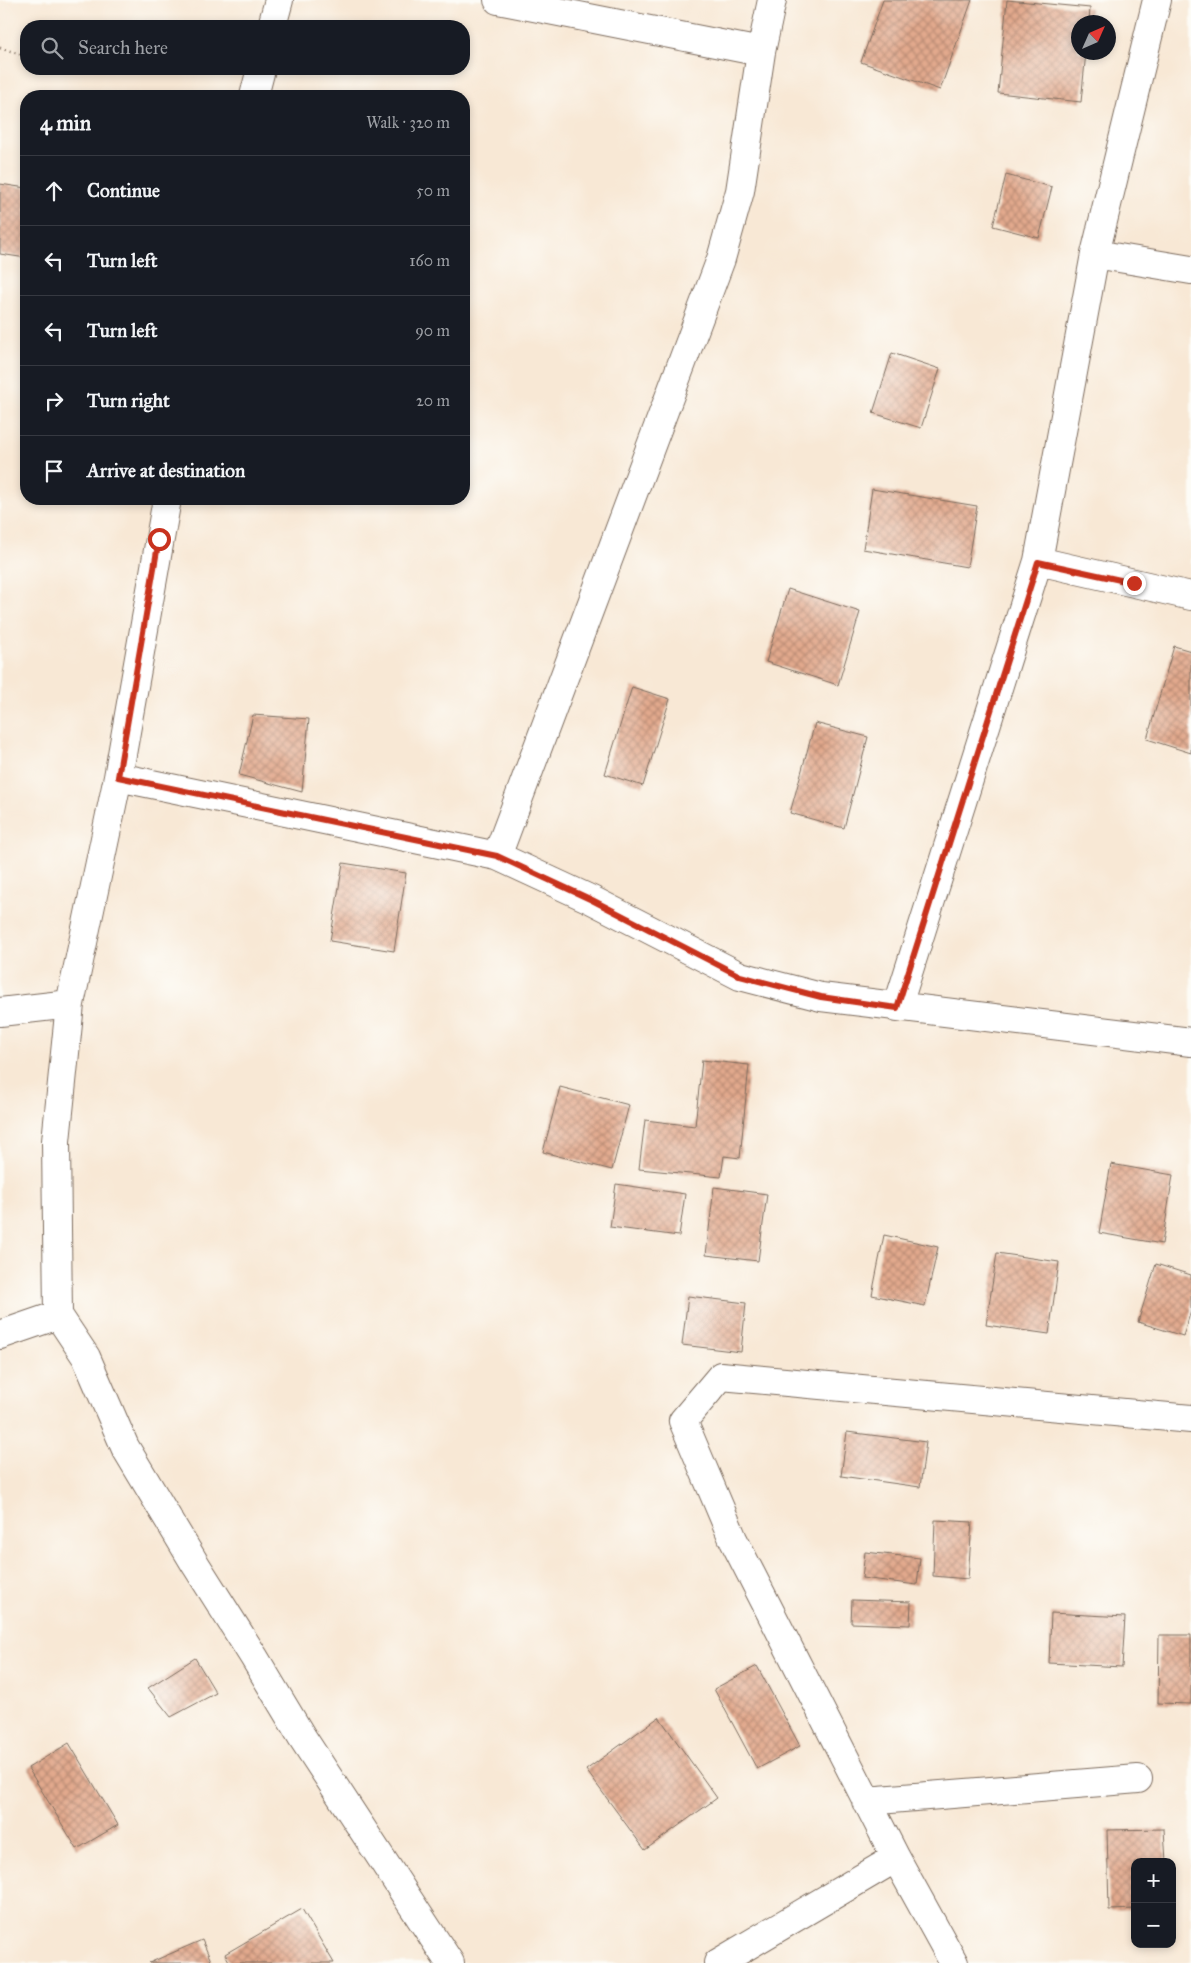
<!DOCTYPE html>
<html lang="en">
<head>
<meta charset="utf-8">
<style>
	:root { --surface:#171b24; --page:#20242c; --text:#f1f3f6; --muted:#9ea1a6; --line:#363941 }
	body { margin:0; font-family:"IM FELL Great Primer",serif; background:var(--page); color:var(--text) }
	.controls { position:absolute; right:15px; bottom:15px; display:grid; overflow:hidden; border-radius:10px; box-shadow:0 2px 8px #0003 }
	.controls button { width:45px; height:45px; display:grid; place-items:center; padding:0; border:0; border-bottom:1px solid var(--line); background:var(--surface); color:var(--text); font:25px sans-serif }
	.compass { position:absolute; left:1071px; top:15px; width:45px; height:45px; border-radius:50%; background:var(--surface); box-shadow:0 2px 8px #0003; rotate:45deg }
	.stop { position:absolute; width:15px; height:15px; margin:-11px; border:4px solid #c8321e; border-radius:50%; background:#fff }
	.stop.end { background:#c8321e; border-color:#fff; box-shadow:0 1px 5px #0008 }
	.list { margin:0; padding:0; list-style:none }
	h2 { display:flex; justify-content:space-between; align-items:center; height:65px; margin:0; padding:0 20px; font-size:21px }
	h2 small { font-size:16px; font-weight:400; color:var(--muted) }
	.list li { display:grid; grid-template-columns:32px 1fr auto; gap:15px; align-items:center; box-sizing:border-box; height:70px; padding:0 20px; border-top:1px solid var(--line) }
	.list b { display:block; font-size:19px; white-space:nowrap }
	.list em { font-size:16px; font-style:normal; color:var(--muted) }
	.icon { flex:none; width:28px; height:28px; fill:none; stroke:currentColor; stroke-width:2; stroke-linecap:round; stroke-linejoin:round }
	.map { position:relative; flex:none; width:1191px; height:1963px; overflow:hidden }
	.search { position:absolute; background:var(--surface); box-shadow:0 2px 8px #0003; left:20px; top:20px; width:450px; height:55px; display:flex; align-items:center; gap:12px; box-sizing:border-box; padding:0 18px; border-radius:20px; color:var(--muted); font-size:19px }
	.panel { position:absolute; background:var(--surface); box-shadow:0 2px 8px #0003; left:20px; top:90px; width:450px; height:415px; border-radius:20px }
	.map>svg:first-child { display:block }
</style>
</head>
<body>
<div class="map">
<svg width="1191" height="1963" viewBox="0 0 1191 1963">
	<defs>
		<pattern id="building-cross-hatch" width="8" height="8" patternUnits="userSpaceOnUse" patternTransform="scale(1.25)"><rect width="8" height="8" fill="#e2a98d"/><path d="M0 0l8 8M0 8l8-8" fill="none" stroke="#b88a73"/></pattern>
	</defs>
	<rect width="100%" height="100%" fill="#fdfcf7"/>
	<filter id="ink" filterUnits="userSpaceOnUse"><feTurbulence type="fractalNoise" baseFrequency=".02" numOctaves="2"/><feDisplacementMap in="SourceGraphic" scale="10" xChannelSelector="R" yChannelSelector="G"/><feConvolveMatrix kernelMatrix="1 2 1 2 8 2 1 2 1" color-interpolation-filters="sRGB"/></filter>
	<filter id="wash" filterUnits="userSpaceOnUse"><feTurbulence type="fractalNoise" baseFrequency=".0096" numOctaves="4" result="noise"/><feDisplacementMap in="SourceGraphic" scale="20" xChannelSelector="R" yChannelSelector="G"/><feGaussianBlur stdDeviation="1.12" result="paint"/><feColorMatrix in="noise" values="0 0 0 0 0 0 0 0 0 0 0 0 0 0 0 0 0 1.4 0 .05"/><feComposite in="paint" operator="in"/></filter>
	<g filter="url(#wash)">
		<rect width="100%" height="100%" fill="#f8e8d5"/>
		<g id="blocks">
			<path fill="url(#building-cross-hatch)" d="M883,0H972L940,90L861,62Z
				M1007,0L1090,8L1089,22H1078V52H1086L1081,102L998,93Z
				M1006,175L1052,187L1039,238L993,226Z
				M0,184L26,188V258L0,254Z
				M892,353L940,369L921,428L873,413Z
				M872,489L977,506L967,567L863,549Z
				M788,589L860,612L838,685L766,662Z
				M1174,646L1191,651V753L1147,739Z
				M632,687L670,699L643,786L605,774Z
				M253,715L309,719L302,792L239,775Z
				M815,723L868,737L844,828L790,813Z
				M343,863L406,873L394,951L330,941Z
				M702,1060L749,1065L740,1158L724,1156L721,1177L639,1169L645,1120L695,1126Z
				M560,1087L629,1105L612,1170L543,1152Z
				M1111,1164L1173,1175L1162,1244L1099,1233Z
				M616,1184L685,1194L679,1236L610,1227Z
				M714,1187L767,1194L758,1261L706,1255Z
				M884,1235L938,1247L925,1306L872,1295Z
				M997,1253L1059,1262L1049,1334L986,1325Z
				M1156,1264L1191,1275V1311L1183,1336L1138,1322Z
				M688,1296L746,1303L741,1352L682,1345Z
				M847,1432L926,1442L920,1487L841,1476Z
				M935,1520L972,1522L968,1579L933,1576Z
				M865,1552L920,1558L917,1585L862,1578Z
				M852,1600L911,1602L910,1625L851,1623Z
				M1051,1613L1125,1617L1122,1667L1049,1663Z
				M1159,1635H1191V1704L1158,1703Z
				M195,1658L216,1693L171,1717L148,1688Z
				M757,1666L800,1746L757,1769L714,1689Z
				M659,1717L717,1798L645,1850L586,1770Z
				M69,1743L118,1825L77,1849L28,1768Z
				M1164,1829L1166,1862H1135V1909L1109,1910L1107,1830Z
				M302,1909L334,1963H230L225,1954Z
				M202,1940L212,1963H149Z"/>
		</g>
	</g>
	<g filter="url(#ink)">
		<use href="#blocks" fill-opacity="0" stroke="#7d6c5e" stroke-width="1"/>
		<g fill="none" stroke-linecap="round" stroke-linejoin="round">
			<defs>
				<path id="minor" d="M498,0L761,52
					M272,26L279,0
					M254,96L261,69
					M1095,254L1191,270
					M167,499L118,777L70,1004L56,1141L58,1315L86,1357L125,1447L194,1562L254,1657L302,1737L450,1963
					M1038,561L1191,596
					M118,777L497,856L592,900L740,976L821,997L1191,1042
					M497,856L721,259L740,191L761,52L772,0
					M897,1008L1038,561L1095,254L1157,0
					M0,1012L70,1004
					M0,1335L58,1315
					M866,1801L1138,1779
					M718,1963L896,1858
					M954,1963L896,1858L733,1539L683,1421L721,1376L1191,1419"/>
			</defs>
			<use href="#minor" stroke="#7d6c5e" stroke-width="30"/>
			<path stroke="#7d6c5e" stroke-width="3" stroke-dasharray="1 4" stroke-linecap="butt" d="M0,48L26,56
				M215,69L227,71"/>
			<use href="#minor" stroke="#fff" stroke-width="28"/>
		</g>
	</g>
	<g fill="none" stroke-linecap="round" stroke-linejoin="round" filter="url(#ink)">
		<path stroke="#c8321e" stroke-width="6" d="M159,539L118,777L497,856L592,900L740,976L821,997L897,1008L1038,562L1134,583"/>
	</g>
</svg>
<div class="controls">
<button>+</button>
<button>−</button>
</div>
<svg class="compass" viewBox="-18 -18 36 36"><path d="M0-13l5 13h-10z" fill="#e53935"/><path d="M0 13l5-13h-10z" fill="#9ea1a6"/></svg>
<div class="stop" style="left:159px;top:539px"></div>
<div class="stop end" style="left:1134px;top:583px"></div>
<div class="search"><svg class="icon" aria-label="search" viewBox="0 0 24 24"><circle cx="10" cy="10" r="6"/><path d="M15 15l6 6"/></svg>Search here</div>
<section class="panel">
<h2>4 min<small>Walk · 320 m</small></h2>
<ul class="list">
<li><svg class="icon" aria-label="ahead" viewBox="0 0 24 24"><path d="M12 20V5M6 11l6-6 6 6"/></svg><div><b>Continue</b></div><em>50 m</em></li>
<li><svg class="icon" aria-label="left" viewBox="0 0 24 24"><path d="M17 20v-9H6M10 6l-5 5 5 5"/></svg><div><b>Turn left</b></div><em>160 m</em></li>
<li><svg class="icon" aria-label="left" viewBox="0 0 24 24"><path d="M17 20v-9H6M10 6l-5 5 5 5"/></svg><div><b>Turn left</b></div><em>90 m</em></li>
<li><svg class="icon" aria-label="right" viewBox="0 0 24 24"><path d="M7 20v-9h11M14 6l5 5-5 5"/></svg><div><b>Turn right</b></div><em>20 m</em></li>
<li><svg class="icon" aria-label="arrive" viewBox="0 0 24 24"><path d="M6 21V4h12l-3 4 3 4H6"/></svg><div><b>Arrive at destination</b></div></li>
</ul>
</section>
</div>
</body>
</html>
